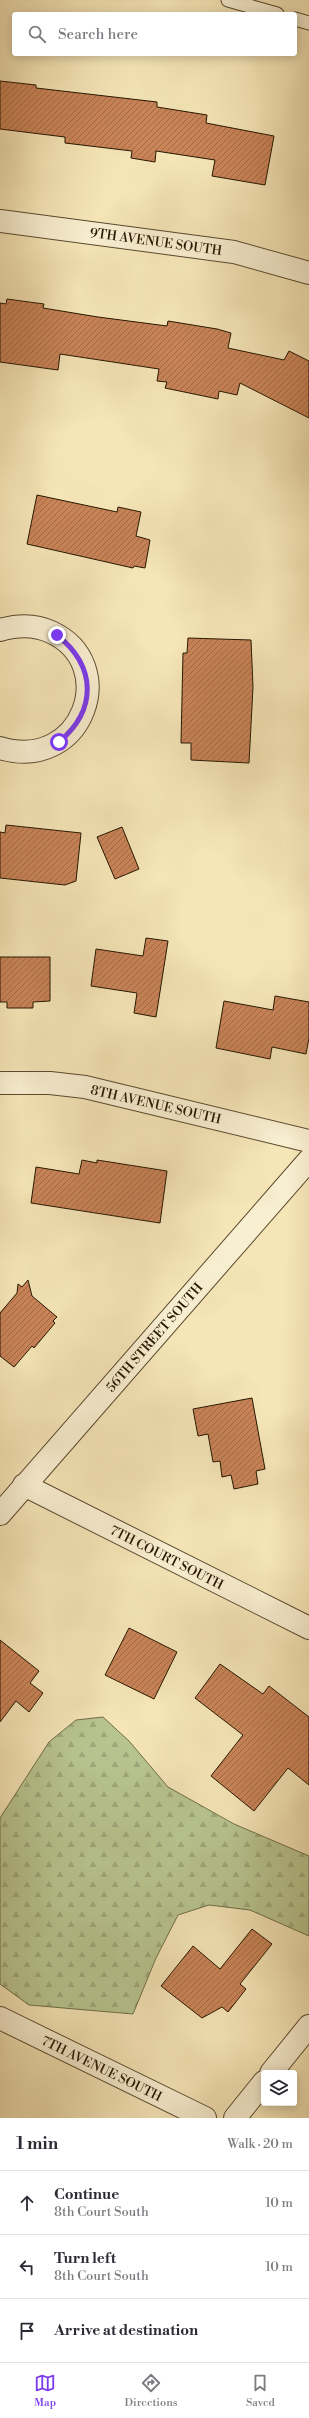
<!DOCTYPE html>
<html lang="en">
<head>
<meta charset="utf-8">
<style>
	:root { --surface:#fff; --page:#f7f7f7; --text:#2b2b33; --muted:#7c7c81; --line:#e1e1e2; --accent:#7c3aed }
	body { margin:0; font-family:"Libre Bodoni",serif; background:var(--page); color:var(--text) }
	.controls { position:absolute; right:12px; bottom:12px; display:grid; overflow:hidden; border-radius:4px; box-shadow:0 2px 10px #0003 }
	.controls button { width:36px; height:36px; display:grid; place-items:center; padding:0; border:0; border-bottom:1px solid var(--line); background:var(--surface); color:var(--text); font:20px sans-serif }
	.stop { position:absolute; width:12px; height:12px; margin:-9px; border:3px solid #7c3aed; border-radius:50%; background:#fff }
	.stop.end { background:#7c3aed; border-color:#fff; box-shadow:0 1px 4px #0008 }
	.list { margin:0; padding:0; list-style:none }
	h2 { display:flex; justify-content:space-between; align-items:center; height:52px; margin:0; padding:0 16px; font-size:17px }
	h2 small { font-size:13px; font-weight:400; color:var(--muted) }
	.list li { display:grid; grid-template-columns:26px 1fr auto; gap:12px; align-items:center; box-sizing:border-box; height:64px; padding:0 16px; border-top:1px solid var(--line) }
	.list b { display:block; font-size:15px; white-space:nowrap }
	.list p { margin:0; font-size:13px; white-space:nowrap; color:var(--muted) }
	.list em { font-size:13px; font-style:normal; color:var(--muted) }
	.icon { flex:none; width:22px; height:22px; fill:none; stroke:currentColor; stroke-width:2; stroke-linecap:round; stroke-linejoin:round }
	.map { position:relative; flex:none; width:309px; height:2118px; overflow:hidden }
	.search { position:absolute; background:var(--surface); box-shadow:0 2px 10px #0003; left:12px; right:12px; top:12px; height:44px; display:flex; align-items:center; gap:10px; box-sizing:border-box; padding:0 14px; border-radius:4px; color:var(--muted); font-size:15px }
	.sheet { height:244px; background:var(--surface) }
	nav { display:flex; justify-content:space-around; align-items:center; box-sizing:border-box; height:56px; border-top:1px solid var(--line); background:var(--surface); font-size:11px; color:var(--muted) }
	nav a { display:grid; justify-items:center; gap:2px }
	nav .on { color:var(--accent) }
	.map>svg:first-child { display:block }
</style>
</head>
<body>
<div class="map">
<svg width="309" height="2118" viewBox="0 0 309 2118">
	<defs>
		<pattern id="forest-firs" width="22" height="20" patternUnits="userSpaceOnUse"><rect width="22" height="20" fill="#b8c590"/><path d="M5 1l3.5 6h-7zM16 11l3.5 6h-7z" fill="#9ea87a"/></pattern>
		<pattern id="building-hatch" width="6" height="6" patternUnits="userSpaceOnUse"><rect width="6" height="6" fill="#c98458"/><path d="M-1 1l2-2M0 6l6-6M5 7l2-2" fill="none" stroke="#a36b46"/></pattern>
	</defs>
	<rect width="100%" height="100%" fill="#f5e5b7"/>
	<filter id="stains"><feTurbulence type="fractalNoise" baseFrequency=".005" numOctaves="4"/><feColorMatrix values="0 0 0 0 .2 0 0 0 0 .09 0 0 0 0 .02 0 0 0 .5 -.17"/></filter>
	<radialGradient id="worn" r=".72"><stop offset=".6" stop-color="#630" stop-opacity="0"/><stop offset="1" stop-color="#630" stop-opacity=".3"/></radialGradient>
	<path fill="url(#forest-firs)" stroke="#706e48" d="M103,1717L129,1741L168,1787L234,1824L309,1856V1936L250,1910L209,1905L178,1915L156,1958L133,2014L29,2005L0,1984V1818L49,1742L76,1720Z"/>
	<path fill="url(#building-hatch)" stroke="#271600" d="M0,81L36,85V88L157,102V107L207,115L206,123L274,136L265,185L212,176L215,160L156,151L155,162L131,158L132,151L65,143V137L0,129Z
		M7,299L44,304L43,308L98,317L167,326L168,321L217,329L231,333L228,348L284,360L289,351L309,361V418L240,383L237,395L219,391L218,399L165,388L167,382L157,381L159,369L60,354L58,370L0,362V303L6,304Z
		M37,495L117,512L118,507L141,512L136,536L150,540L145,568L134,566L133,568L27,544Z
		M188,638L251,640L253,687L249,763L191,760V743H181L183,653H187Z
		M6,825L81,833L76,881L65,885L0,878V832L5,833Z
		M122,827L139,869L115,879L97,837Z
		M146,938L168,941L156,1017L134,1013L137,993L91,986L96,949L143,956Z
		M0,957H50V1001L33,1002V1008H7V1002H0Z
		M275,996L309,1002V1038L306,1054L272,1047L270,1059L216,1048L224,1001L273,1010Z
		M82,1160L97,1163V1160L167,1171L160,1223L31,1203L36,1167L79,1174Z
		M28,1280L32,1296L57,1317L53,1321L55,1323L34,1348L32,1346L14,1367L0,1356V1313L17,1293L18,1284L22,1287Z
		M252,1398L265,1469L256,1471L258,1484L234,1489L231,1475L222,1477L220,1461L213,1462L208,1434L198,1436L193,1409Z
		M129,1628L177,1652L154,1699L105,1675Z
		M0,1640L39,1671L30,1683L43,1693L29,1712L16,1701L0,1722Z
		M220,1664L263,1694L269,1686L309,1717V1785L288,1768L254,1811L211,1776L243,1735L195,1698Z
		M252,1929L272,1944L240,1984L246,1989L228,2012L222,2007L202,2018L161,1986L193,1946L220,1969Z"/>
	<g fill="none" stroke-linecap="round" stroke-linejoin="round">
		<defs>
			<path id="service" d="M228,0L277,14
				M295,19L309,23"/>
			<path id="minor" d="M0,221L234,252L309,273
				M0,630C17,625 34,624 51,632C121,664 83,773 0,748
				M0,1083H50L85,1087L309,1141
				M24,1485L309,1628
				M0,2018L205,2118
				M271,2073L309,2026
				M235,2118L264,2082"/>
			<path id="tertiary" d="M0,1514L309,1160"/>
		</defs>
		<use href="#service" stroke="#5a4a2e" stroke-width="15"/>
		<use href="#minor" stroke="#5a4a2e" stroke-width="24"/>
		<use href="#tertiary" stroke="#5a4a2e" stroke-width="24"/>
		<use href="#service" stroke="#f8eed0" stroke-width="13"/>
		<use href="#minor" stroke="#f8eed0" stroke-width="22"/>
		<use href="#tertiary" stroke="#f8eed0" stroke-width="22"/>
	</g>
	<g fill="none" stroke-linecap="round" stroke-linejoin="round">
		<path stroke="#7c3aed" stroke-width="5" d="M57,635C97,667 97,710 59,742"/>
	</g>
	<g text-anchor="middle" stroke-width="3.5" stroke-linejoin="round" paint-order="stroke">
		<g font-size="13" fill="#271600" stroke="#f8eed0">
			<text transform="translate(156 241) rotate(8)" y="5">9TH AVENUE SOUTH</text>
			<text transform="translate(156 1104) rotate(13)" y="5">8TH AVENUE SOUTH</text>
			<text transform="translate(154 1337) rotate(-49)" y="5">56TH STREET SOUTH</text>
			<text transform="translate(167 1557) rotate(27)" y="5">7TH COURT SOUTH</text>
			<text transform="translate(102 2068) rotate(26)" y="5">7TH AVENUE SOUTH</text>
		</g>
	</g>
	<rect width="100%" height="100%" filter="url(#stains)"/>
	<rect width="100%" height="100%" fill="url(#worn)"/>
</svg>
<div class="controls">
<button><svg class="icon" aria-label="layers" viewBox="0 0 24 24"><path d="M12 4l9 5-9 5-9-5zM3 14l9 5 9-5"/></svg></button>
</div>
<div class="stop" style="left:59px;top:742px"></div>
<div class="stop end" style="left:57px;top:635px"></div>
<div class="search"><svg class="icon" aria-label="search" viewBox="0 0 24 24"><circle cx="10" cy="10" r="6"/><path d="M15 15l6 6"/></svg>Search here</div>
</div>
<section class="sheet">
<h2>1 min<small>Walk · 20 m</small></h2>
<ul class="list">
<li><svg class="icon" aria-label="ahead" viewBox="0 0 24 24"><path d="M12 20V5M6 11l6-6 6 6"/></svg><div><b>Continue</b><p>8th Court South</p></div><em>10 m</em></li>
<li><svg class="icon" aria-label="left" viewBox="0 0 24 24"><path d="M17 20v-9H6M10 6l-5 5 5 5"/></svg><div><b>Turn left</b><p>8th Court South</p></div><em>10 m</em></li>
<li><svg class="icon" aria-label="arrive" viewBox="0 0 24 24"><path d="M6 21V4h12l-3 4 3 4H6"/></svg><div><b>Arrive at destination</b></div></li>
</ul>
</section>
<nav>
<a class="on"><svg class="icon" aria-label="map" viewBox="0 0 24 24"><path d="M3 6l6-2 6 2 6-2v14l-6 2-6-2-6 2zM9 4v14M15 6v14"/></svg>Map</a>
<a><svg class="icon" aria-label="directions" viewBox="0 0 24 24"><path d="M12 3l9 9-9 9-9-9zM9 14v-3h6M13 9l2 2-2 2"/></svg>Directions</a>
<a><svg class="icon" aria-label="saved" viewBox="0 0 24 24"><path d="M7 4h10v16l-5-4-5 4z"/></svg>Saved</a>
</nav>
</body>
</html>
